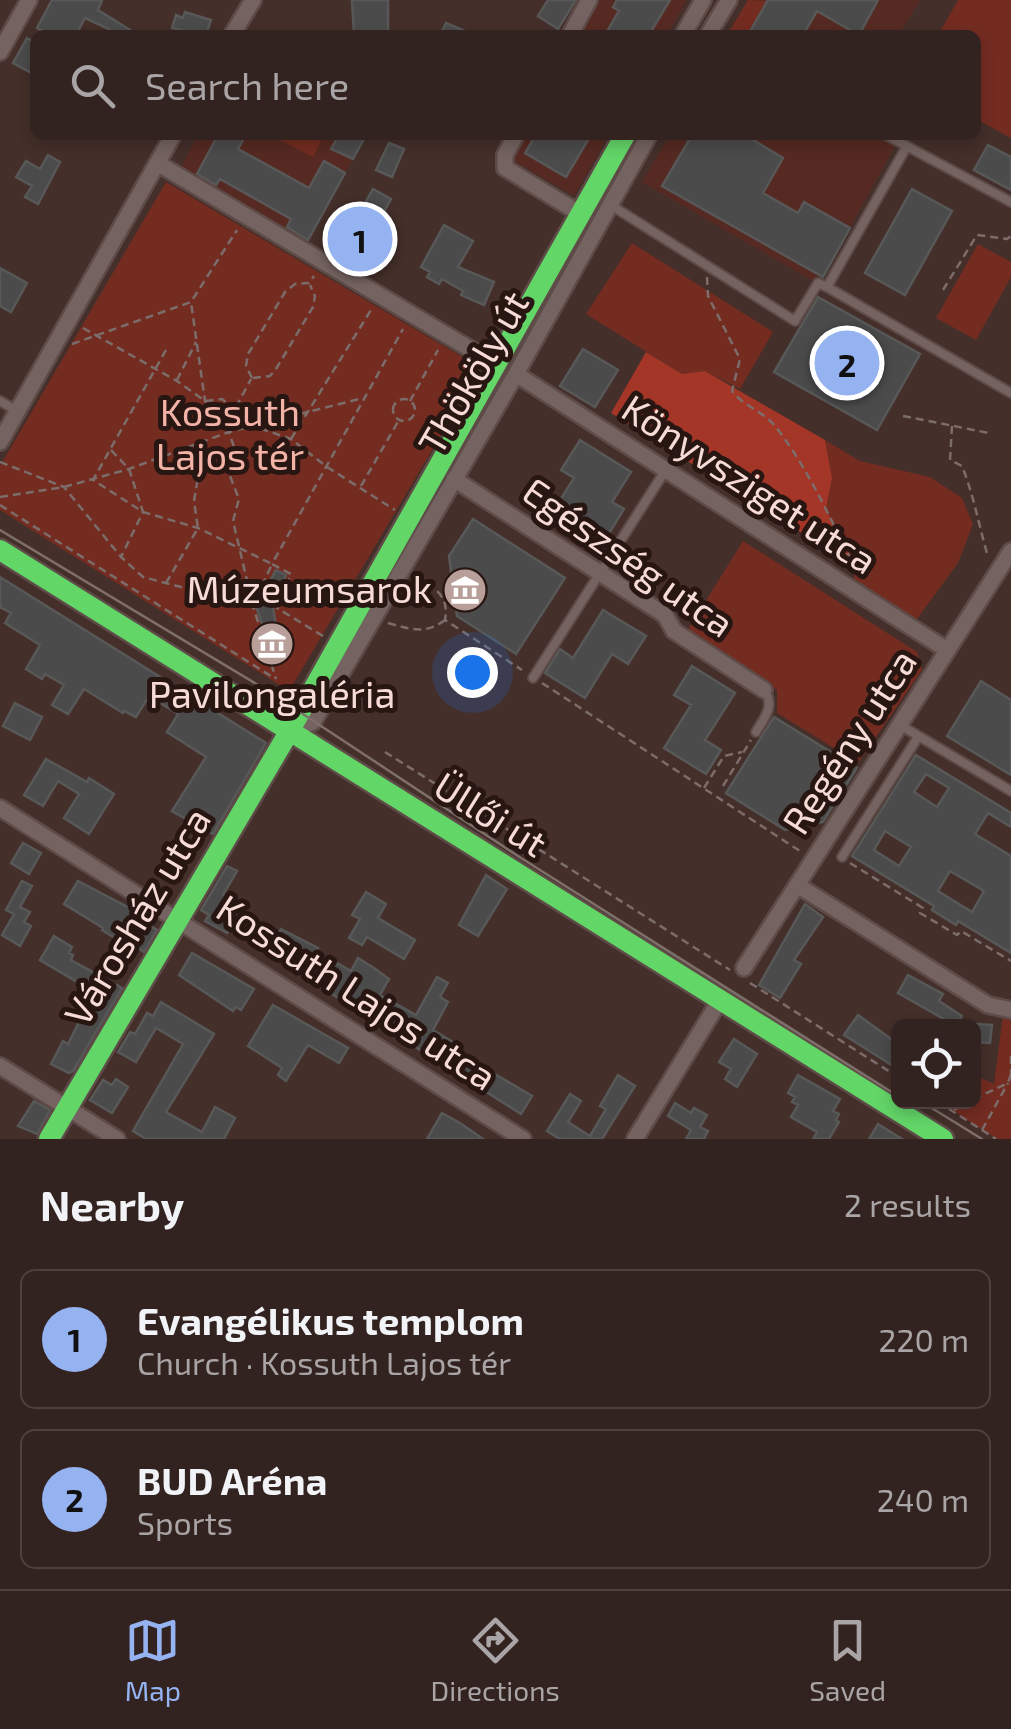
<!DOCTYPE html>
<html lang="en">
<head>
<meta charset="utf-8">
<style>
	:root { --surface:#332320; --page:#3e2f2d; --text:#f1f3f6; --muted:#a9a4a5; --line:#4e403e; --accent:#95b2f1 }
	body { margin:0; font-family:"Exo 2",sans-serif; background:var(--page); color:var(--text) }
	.controls { position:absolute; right:30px; bottom:30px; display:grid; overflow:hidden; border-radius:15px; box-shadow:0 5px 15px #0003 }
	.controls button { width:90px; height:90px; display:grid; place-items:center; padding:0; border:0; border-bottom:2px solid var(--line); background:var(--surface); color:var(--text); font:50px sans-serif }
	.you { position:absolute; left:472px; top:672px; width:35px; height:35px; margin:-25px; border:8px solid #fff; border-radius:50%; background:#1a73e8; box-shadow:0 0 0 15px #1a73e833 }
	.badge { display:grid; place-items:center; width:65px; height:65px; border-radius:50%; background:var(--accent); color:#111; font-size:32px; font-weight:700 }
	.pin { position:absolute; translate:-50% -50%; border:5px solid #fff; box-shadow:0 2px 10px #0006 }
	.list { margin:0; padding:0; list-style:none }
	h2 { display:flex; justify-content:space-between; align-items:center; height:130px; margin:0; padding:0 40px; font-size:42px }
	h2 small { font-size:32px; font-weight:400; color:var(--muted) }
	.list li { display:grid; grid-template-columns:65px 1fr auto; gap:30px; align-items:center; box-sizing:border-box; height:140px; margin:0 20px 20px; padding:0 20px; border:2px solid var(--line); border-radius:15px }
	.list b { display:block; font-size:38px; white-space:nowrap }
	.list p { margin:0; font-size:32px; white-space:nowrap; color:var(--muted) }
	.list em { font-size:32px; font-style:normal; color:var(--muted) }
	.icon { flex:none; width:55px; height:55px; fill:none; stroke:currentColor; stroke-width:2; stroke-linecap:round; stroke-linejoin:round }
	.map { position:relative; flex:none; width:1011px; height:1139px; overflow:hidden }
	.search { position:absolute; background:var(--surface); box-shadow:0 5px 15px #0003; left:30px; right:30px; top:30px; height:110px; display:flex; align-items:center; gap:25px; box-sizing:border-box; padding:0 35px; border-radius:15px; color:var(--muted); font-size:38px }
	.sheet { height:450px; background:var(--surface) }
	nav { display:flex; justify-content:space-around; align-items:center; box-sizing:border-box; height:140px; border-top:2px solid var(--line); background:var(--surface); font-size:28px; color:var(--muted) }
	nav a { display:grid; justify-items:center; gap:5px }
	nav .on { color:var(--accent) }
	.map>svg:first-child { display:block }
</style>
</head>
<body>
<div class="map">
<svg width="1011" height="1139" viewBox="0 0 1011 1139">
	<rect width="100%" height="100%" fill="#442f2a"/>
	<path fill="#562a22" d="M600,0H687L667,35H580Z
		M748,0H920L899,35H727Z
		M198,135H366L308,241L181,167Z
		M523,135H609L574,196L510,159Z
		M670,135H901L823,276L819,275L813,281L642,182Z"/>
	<path fill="#742c21" d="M748,0L767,1L748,35H727Z
		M958,0H1011V138L976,119V35H938Z
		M270,135H324L313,157Z
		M166,182L481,368L289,691L0,510V466Z
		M632,243L773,332L740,389L705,371L682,374L586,314Z
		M978,244L1011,262V277L976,340L936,318Z
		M825,440L860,461L930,477L962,498L973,524L958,563L911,627L854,590V566L826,509L832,478Z
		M743,541L917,652L922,670L858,763L777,713V690L687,631Z
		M1004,1008L1011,1010V1139H997L947,1107L950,1102H974V1075L994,1084Z"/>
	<path fill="#a43627" d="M646,352L682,374L705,371L825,440L832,478L826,509L854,566L611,413Z"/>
	<path fill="#4a4b4a" stroke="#575857" stroke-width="2.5" fill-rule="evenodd" d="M52,0H102L98,10L138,35H105L109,29L85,18L76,35H50L37,28Z
		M352,0H388V35H354Z
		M548,0H576L558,29L538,16Z
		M617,0H670L649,35H605L619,11L613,7Z
		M768,0H878L859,35L817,11L803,35H748Z
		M185,12L211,20L206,35L172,28L176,15L183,18Z
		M446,23L474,35H440Z
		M27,38L35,43V75L13,63Z
		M218,135H233L243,140L238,149L309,188L324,161L345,173L308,240L287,227L291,219L220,179L216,185L197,174Z
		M339,135H366L353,159L331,149Z
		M536,135H591L566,177L525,153Z
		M692,135H745L783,158L763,193L798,213L804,202L850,228L823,277L662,186Z
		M389,143L404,149L392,177L376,170Z
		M988,145L1011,157V190L974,170Z
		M48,155L60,162L38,204L25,197L32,186L16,177L26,161L40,169Z
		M373,189L391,199L376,226L382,229L371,248L365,245L357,259L339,249L347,234L341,230L350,213L357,217Z
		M912,189L952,211L905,295L865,273Z
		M444,225L473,241L458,267L494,282L484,305L461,295L463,291L442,279L439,284L427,277L430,272L421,267Z
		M0,268L27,283L11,312L0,306Z
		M818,297L920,354L877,430L774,372Z
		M583,349L618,370L595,407L560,386Z
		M580,440L631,472L612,502L624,509L605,540L555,508L574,478L561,470Z
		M473,519L565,578L516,654L457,616L449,556Z
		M276,570L286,575L273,606L281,661L275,663L256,606Z
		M0,577L266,743L213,834L172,811L206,757L167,732L178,714L149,696L136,717L124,711L123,713L84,689L68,714L52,705L64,685L45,674L42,679L26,669L40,645L5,623L11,613L0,607Z
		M603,610L646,636L628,664L612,654L585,698L545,673L560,649L573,658Z
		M692,666L735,693L705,740L721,750L706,774L664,748L691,705L674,695Z
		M981,681L1011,700V775L947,736Z
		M15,703L42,717L30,740L3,726Z
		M774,717L857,768L823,822L785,830L726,793Z
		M916,755L1011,813V827L988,813L975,834L1011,856V953L958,921L956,925L932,910L934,906L852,856ZM926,774L949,788L937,807L914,792ZM885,831L911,847L899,866L874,850ZM950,871L984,891L972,912L938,891Z
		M46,759L87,782L89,778L114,794L89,834L64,818L79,794L58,781L43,806L24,795Z
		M23,843L41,853L29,874L11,863Z
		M227,866L237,871L223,895L242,906L227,933L205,921L209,915L201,910Z
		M486,875L507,889L478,936L459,925Z
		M22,881L32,886L20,907L30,912L24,922L31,926L20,946L2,935L14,914L6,910Z
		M78,881L139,913L136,917L157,930L144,952L117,935L115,938L102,930L103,928L64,904Z
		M366,892L386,904L378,918L415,940L404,959L367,937L362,945L349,938L360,919L352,915Z
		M805,904L823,917L794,960L801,964L780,998L759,985Z
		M281,929L318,948L314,955L335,966L337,963L351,971L358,958L374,968L389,979L380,995L416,1015L437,977L448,983L440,997L448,1002L433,1030L456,1044L454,1047L483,1067L532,1096L521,1114L266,952Z
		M54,936L72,947L69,953L73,955L71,960L122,988L73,1071L69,1073L51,1064L63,1041L68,1044L94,992L40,960Z
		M192,953L254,989L241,1010L236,1007L233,1011L179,975Z
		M908,975L943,994L939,1001L962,1016L955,1026H949L940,1021L942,1018L898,993Z
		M161,1002L214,1034L166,1112L202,1132L215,1107L235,1118L224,1139H146L133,1131L183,1044L156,1028L136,1062L118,1052L130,1032L135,1034L147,1013L153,1016Z
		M273,1005L348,1048L339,1063L308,1045L286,1081L278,1075L282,1068L248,1046Z
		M858,1015L898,1044V1069L844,1035Z
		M976,1024L992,1025L990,1043L974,1042Z
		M734,1039L757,1054L737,1087L725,1079L731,1069L719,1062Z
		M618,1075L635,1086L602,1139H560L547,1131L570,1094L581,1101L568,1122L590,1136L606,1109L600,1106Z
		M798,1075L840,1099L833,1111L839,1114L836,1120L839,1122L829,1139H813L817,1132L791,1117L798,1105L792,1102L795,1097L788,1093Z
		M116,1079L128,1087L112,1113L90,1100L103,1080L112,1085Z
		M34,1101L50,1110L37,1134L18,1126Z
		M675,1103L691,1113L694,1108L707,1115L700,1127L708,1131L704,1139H686L691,1130L668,1116Z
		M442,1113L460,1123L483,1139H427Z
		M878,1124L902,1139H869Z"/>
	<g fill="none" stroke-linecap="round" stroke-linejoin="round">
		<defs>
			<path id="lane" d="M886,135L1011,202
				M609,204L795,321L818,283L827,287L907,146
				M827,287L1011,393
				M0,401L17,411
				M533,678L665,471
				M900,725L1011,791
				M756,732C764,718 775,707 765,691
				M842,857L918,737"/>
			<path id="street" d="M232,35L253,0
				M570,35L589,0
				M683,35L703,0
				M708,35L729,0
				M0,52L29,0
				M516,135L505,155V168L579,213
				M157,163L497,365
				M516,374L947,650
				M0,442L173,135
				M454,479L665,615L674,631L764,690
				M289,732L313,722L516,374L649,135
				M0,808L523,1139
				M797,885L988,1005L1011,1010
				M744,968L1011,551
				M0,1066L117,1139
				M635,1139L720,1000"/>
			<path id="fast" d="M0,550L943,1139
				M49,1139L289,732L625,135"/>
		</defs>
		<use href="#lane" stroke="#5e4b47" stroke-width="12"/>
		<use href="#street" stroke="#5e4b47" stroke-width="20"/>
		<use href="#fast" stroke="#5e4b47" stroke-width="25"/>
		<path stroke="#7c6d6b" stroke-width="2.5" stroke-dasharray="8 5" stroke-linecap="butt" d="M707,277L708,296L740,359L732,391C743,406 763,411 775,426C808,468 830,518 854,566V574
			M943,290L977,235L1007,239L1011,236
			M83,328L177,381L205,401L222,399L256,427L291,439L327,467L395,510
			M72,344L191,302L237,230
			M166,350L93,480L143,512L198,528L272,564L253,606L276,679
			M252,378L246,366L248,354L285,292L295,284L309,283L314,276
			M253,378L270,376L276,369L313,307L315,296L310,285
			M177,380L196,342
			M393 410a11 11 0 1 1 22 0a11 11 0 1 1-22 0Z
			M410,401L438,350
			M236,407L251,379
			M903,416L989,433
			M952,426L950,460L962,466C974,496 979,526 988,557
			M291,439L371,310
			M111,450L129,469L143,512L121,557
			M0,462L64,487L121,557L143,577L253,606L233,521L239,499L230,476L236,453L229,432L205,401L191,302
			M361,486L399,420
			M0,497L64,487L129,469L229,432L363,398
			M0,505L274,678
			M416,576C436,589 449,595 445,620L522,670
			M166,583L198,528L194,501L204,442
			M388,623C410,629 426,635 445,620
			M323,636L277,608L291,574L272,564L403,329
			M542,683L803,853
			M385,752L730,970
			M723,786L751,740
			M704,788L724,756L742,752
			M850,863L923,908L920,913L957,935L961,931L1011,961
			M750,983L898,1077
			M1011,1056V1074
			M974,1099L1008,1083L1011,1074
			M938,1102L996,1139
			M954,1110L969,1102
			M982,1130L1008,1083"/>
		<use href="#lane" stroke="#746360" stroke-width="8"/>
		<use href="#street" stroke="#746360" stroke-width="15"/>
		<use href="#fast" stroke="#63d668" stroke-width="20"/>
		<path stroke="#7e6f6b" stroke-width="2.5" d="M0,530L268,691L521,858L898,1096
			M922,1102L982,1139"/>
	</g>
	<defs>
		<symbol id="museum-disc" viewBox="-11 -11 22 22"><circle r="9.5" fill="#b89f9a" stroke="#281613"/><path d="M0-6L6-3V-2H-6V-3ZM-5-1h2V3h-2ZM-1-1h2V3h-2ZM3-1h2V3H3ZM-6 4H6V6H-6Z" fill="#fff"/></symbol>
	</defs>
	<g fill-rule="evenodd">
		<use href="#museum-disc" x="440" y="565" width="50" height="50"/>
		<use href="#museum-disc" x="247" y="619" width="50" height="50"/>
	</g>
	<g text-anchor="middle" stroke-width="10" stroke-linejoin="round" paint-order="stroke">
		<g font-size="38" fill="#f7dbd6" stroke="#281613">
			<text transform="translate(474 373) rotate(-60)" y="13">Thököly út</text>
			<text transform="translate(749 485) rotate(33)" y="13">Könyvsziget utca</text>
			<text transform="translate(628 558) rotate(35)" y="13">Egészség utca</text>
			<text transform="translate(850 742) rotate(-57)" y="13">Regény utca</text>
			<text transform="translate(490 815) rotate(32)" y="13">Üllői út</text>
			<text transform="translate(138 917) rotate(-59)" y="13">Városház utca</text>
			<text transform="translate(356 993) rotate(33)" y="13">Kossuth Lajos utca</text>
		</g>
		<g font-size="38" fill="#f2b2a6" stroke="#281613">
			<text x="230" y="426">Kossuth<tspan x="230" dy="44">Lajos tér</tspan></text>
		</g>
		<g font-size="38" fill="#f7dbd6" stroke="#281613" text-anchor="end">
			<text x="432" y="603">Múzeumsarok</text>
			<text x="272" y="708" text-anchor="middle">Pavilongaléria</text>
		</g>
	</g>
</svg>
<div class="controls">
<button><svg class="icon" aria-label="locate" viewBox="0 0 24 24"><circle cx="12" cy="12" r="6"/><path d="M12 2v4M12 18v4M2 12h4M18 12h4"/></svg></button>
</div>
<div class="you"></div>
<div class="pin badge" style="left:360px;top:239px">1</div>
<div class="pin badge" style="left:847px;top:363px">2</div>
<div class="search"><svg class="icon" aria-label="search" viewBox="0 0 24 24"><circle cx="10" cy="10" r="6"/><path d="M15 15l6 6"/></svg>Search here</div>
</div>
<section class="sheet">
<h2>Nearby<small>2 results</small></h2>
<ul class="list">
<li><span class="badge">1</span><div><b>Evangélikus templom</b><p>Church · Kossuth Lajos tér</p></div><em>220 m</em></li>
<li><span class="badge">2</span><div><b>BUD Aréna</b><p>Sports</p></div><em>240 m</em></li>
</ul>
</section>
<nav>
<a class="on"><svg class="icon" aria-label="map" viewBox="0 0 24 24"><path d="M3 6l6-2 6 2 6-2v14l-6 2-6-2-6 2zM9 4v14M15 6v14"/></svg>Map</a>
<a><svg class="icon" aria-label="directions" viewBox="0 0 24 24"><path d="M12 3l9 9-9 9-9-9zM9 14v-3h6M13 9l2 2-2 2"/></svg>Directions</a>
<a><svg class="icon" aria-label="saved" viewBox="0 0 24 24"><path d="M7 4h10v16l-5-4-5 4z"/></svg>Saved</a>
</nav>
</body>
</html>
